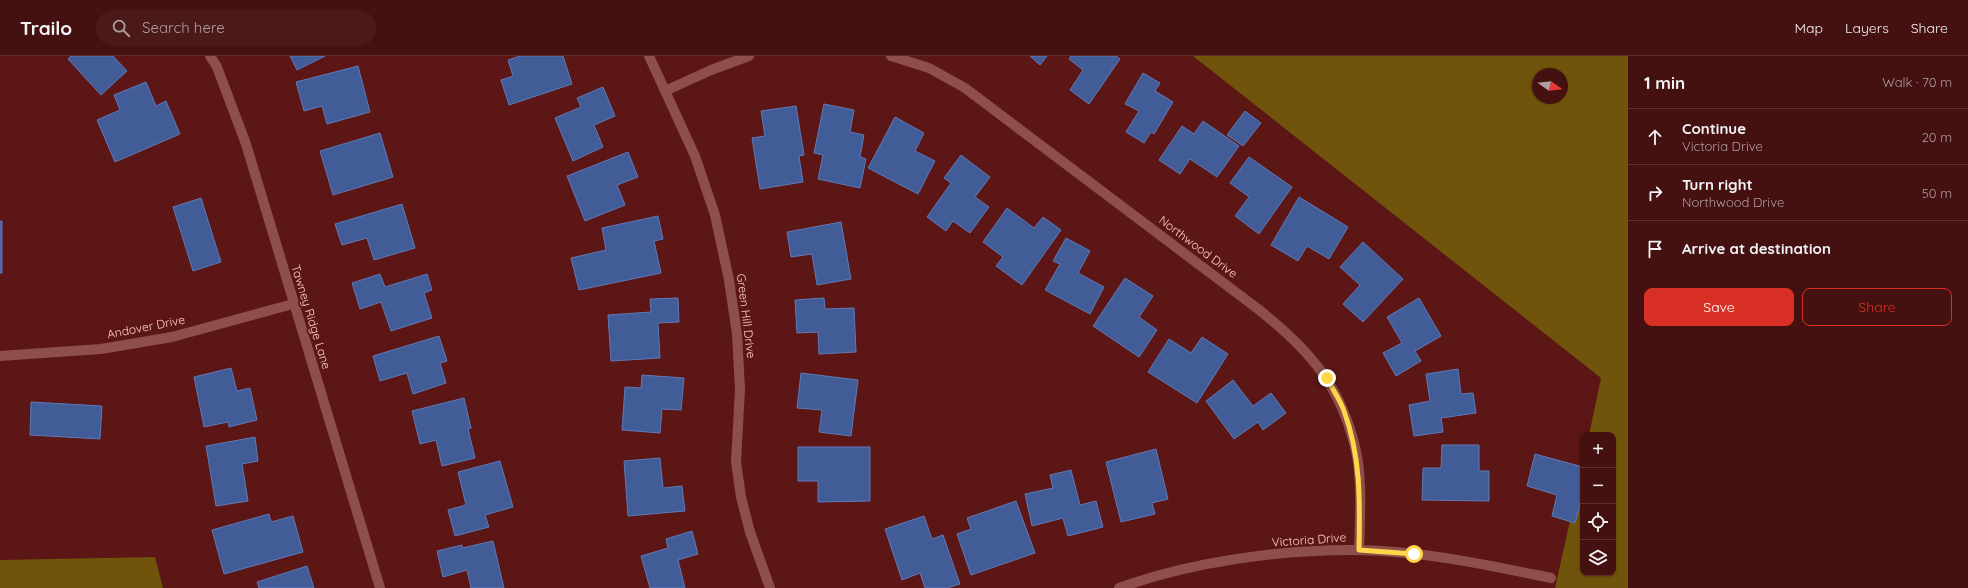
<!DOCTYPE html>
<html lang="en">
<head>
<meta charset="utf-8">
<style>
	:root { --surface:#451010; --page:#4c1919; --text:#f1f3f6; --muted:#b09d9f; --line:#5d3030; --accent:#d93025 }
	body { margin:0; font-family:Quicksand,sans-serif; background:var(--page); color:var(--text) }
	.controls { position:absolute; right:12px; bottom:12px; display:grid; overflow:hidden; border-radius:8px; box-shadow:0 1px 3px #0004 }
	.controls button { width:36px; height:36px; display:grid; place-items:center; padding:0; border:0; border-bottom:1px solid var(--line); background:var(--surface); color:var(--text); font:20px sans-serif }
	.compass { position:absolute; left:1532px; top:12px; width:36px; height:36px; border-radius:50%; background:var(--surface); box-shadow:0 1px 3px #0004; rotate:104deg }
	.stop { position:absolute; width:12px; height:12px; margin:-9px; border:3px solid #ffd54a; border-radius:50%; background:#fff }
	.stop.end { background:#ffd54a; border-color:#fff; box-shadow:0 1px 4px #0008 }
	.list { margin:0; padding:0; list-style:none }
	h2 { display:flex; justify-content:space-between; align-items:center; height:52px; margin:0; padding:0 16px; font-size:17px }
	h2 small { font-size:13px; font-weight:400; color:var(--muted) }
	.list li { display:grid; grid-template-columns:26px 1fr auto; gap:12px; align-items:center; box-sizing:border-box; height:56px; padding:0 16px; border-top:1px solid var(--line) }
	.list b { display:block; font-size:15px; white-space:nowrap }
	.list p { margin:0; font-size:13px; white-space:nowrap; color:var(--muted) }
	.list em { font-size:13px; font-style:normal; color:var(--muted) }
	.actions { display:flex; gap:8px; padding:12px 16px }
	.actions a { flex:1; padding:9px 0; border:1px solid var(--accent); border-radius:8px; text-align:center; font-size:14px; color:var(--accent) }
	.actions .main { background:var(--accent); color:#fff }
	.icon { flex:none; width:22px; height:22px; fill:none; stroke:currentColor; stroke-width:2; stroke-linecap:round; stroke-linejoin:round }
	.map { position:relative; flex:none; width:1628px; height:532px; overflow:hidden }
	header { display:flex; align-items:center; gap:24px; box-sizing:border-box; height:56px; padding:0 20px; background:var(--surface); border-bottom:1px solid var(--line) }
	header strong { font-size:19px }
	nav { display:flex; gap:22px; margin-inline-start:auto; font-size:14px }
	.search { width:280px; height:36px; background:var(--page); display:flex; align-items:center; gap:10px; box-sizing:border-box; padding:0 14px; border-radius:22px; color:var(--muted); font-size:15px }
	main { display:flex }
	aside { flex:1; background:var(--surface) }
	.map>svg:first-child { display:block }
</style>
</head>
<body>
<header>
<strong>Trailo</strong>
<div class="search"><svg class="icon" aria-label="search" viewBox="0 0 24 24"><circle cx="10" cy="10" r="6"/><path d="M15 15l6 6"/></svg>Search here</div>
<nav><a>Map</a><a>Layers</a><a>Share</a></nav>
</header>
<main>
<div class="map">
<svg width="1628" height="532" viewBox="0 0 1628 532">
	<rect width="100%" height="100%" fill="#5c1616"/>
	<path fill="#70540b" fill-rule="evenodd" d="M1193,0H1628V532H1555L1583,406V517H1613V379H1589L1601,322ZM1538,18H1562V42H1538Z
		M155,501L163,532H0V504Z"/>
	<path fill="#425c98" stroke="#5e7ab8" d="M71,0H113L127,15L101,39L68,3Z
		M290,0H325L297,14Z
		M520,0H563L572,28L509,49L501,24L513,20L508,4Z
		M1030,0H1047L1040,9Z
		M1071,0H1116L1120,3L1089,48L1070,34L1083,14L1069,3Z
		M358,10L370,56L327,68L322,50L304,55L296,26Z
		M1143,17L1160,27L1155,35L1173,46L1154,78L1151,76L1144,87L1126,76L1139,55L1125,48Z
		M146,26L156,50L166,45L180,78L115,106L97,64L120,54L114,39Z
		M603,31L615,60L594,69L603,91L573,105L555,62L581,51L577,42Z
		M824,48L854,54L850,76L864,79L860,101L866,103L860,132L818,123L823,99L814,97Z
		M796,50L804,99L799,100L803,126L760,133L752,82L765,80L761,55Z
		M1245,55L1261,67L1243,90L1227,79Z
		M895,61L924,77L915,95L935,105L918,138L868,112Z
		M1203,65L1239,90L1217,121L1190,103L1180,118L1159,104L1182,70L1194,78Z
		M380,77L393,121L333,139L320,95Z
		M628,96L638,121L617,129L625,149L585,165L567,120Z
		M961,99L990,121L975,141L989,151L970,177L953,165L946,175L927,161L951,127L944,122Z
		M1249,101L1292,131L1259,178L1235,160L1249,141L1230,127Z
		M1299,141L1348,171L1329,203L1307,190L1298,205L1271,189Z
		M201,142L221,206L193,215L173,151Z
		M402,148L415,192L374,204L367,182L342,189L335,168Z
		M1007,152L1034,172L1043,161L1061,174L1022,229L996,210L1003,201L983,186Z
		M658,160L663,183L654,185L661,217L579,234L571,202L606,194L602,172Z
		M0,165H2V217H0Z
		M841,166L851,223L817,229L812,198L791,201L787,176Z
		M1066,182L1090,195L1078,217L1104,231L1090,258L1045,234L1060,208L1053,205Z
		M1363,186L1403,223L1363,266L1343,248L1360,229L1340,211Z
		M380,218L385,231L427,218L432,234L424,237L432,262L391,275L381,246L360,253L352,227Z
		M1125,222L1153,240L1139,261L1157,274L1139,301L1093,270Z
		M678,242L679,266L658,267L660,302L611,305L608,259L651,256L650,243Z
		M824,242L825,253L854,252L856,296L819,298L818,276L797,277L795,244Z
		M1419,242L1441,280L1415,295L1421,305L1396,320L1383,297L1402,287L1387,261Z
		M439,280L447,305L440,307L446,327L413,338L407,317L380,325L373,300Z
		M1202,281L1228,298L1197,347L1148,316L1169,283L1191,297Z
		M231,312L237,335L250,332L257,364L229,371L228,366L204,371L194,321Z
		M1458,313L1461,338L1473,337L1476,357L1441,362L1443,376L1414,380L1409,349L1430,345L1426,318Z
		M801,317L858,324L851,380L819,376L822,354L797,352Z
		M642,319L684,322L681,354L662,353L660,377L622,374L625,331L641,332Z
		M1233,324L1253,350L1271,337L1286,357L1263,374L1258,366L1234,383L1206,345Z
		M464,342L471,372L468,373L475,402L442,410L436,384L420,388L412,355Z
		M31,346L102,350L100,383L30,379Z
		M255,381L258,405L242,408L248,445L216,450L206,390Z
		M1442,389H1479V415H1489V445L1422,444L1423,412H1441Z
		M798,391H870V445L818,446V425H798Z
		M1156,393L1168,443L1152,447L1155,458L1121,466L1106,406Z
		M1535,398L1583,411V436L1575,467L1552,460L1557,439L1527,430Z
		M660,402L663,432L682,430L685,455L628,460L624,405Z
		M500,405L513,451L485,459L489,471L455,480L448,454L466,449L458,416Z
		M1071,414L1080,449L1096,445L1103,471L1068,480L1063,462L1032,470L1025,438L1053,432L1050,419Z
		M1016,445L1035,497L971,519L957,478L971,473L967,462Z
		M269,458L271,466L293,460L303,496L224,518L212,474Z
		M924,460L932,483L943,479L960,528L947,532H925L920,517L902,524L885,473Z
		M692,475L698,498L678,504L685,532H650L641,500L668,492L666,483Z
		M493,485L504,532H471L467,514L443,521L437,495L462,489V492Z
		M307,510L314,532H259L257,526Z"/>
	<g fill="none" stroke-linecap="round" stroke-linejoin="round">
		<path stroke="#8e4f4a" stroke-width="10" d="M649,0L695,100L715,159L729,224L737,278L740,333L736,406L741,441L750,476L770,532
			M891,0L929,12L965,32L1258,253C1311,295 1343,332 1357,400C1362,428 1360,465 1359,494
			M665,35L711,14L749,0
			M0,300L101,293L172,281L293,248
			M1119,532C1190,506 1283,493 1358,494C1423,495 1487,509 1551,522"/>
		<path stroke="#8e4f4a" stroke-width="10" d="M210,0L217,11L246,88L380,532"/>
	</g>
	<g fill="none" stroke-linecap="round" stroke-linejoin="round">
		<path stroke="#ffd54a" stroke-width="5" d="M1327,322C1332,333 1340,343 1344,355C1361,401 1360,446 1359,494L1414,498"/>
	</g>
	<g text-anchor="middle" stroke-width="4" stroke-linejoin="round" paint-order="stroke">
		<g font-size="12" fill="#facec9" stroke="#5c1616">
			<text transform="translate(1198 191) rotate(37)" y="4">Northwood Drive</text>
			<text transform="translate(746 260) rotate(83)" y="4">Green Hill Drive</text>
			<text transform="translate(311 261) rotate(73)" y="4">Tawney Ridge Lane</text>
			<text transform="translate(146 271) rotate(-11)" y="4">Andover Drive</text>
			<text transform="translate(1309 484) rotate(-4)" y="4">Victoria Drive</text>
		</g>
	</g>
</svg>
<div class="controls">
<button>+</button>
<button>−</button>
<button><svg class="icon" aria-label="locate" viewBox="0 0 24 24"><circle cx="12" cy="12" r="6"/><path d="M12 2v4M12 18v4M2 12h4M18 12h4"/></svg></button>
<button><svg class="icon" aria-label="layers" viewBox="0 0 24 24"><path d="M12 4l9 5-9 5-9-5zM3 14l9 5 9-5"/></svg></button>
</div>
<svg class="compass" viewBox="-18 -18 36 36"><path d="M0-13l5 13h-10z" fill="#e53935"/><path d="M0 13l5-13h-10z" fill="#b09d9f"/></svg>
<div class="stop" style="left:1414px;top:498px"></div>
<div class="stop end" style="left:1327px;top:322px"></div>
</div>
<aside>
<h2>1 min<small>Walk · 70 m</small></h2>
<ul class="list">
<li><svg class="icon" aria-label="ahead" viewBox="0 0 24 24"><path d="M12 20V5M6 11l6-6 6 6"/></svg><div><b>Continue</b><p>Victoria Drive</p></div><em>20 m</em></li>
<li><svg class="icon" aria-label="right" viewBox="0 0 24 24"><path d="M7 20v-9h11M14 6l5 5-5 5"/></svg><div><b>Turn right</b><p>Northwood Drive</p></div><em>50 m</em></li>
<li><svg class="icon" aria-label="arrive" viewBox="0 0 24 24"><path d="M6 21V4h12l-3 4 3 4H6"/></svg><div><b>Arrive at destination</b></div></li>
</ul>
<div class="actions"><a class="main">Save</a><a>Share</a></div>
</aside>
</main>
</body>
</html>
